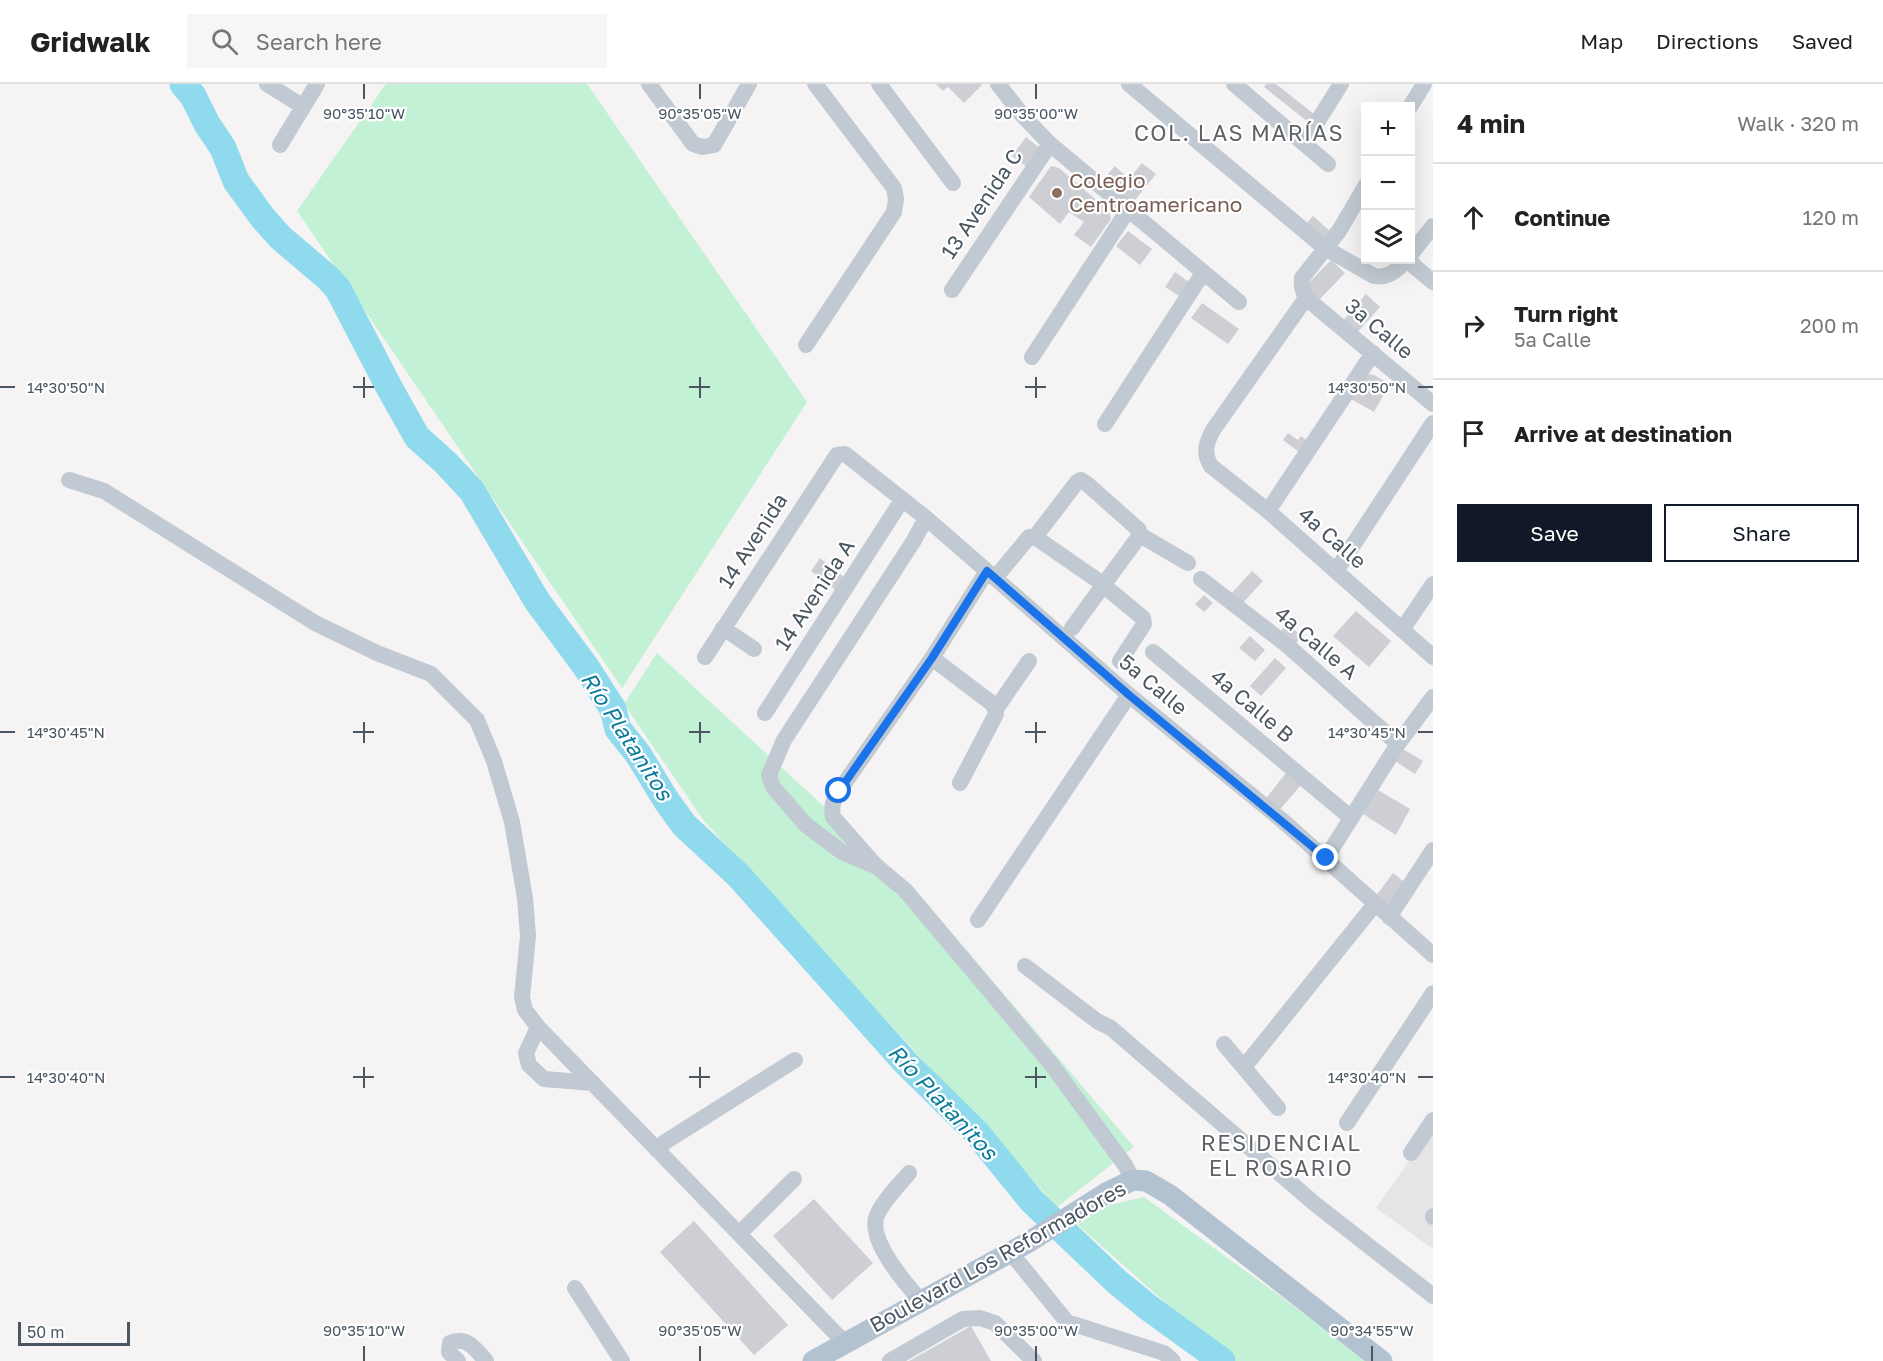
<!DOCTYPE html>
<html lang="en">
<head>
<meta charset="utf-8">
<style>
	:root { --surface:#fff; --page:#f6f6f6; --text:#222; --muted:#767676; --line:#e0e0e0; --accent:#111827 }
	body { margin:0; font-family:"Golos Text",sans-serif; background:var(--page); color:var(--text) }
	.controls { position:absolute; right:18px; top:18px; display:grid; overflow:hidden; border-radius:0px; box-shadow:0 6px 24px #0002 }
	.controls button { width:54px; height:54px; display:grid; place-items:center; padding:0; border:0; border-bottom:2px solid var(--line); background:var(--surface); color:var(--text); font:30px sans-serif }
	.scale { position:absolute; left:18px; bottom:15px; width:112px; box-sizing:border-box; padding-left:6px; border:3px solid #4a5661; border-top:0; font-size:16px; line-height:21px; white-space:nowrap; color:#4a5661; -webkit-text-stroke:4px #fff; paint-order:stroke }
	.stop { position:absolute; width:18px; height:18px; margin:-14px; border:4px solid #1a73e8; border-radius:50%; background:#fff }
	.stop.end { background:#1a73e8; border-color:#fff; box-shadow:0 2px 6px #0008 }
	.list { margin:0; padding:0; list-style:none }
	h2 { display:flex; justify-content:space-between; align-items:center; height:78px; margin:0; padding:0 24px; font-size:26px }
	h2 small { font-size:20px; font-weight:400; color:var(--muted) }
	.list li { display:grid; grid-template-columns:39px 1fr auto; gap:18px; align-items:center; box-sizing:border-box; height:108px; padding:0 24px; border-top:2px solid var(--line) }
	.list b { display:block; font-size:22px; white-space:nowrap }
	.list p { margin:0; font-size:20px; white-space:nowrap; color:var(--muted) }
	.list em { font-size:20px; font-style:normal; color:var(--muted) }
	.actions { display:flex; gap:12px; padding:18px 24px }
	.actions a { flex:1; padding:14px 0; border:2px solid var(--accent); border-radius:0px; text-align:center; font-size:21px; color:var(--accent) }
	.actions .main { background:var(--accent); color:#fff }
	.icon { flex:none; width:33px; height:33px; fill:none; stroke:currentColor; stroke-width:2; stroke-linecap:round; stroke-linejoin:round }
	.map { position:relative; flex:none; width:1433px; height:1277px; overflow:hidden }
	header { display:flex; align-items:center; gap:36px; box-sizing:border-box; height:84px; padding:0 30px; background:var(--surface); border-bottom:2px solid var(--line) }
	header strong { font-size:28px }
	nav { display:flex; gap:33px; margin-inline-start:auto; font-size:21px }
	.search { width:420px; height:54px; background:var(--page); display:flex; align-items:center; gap:15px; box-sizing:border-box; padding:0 21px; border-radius:0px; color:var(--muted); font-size:22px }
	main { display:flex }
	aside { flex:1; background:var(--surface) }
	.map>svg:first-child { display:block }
</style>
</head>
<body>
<header>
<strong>Gridwalk</strong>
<div class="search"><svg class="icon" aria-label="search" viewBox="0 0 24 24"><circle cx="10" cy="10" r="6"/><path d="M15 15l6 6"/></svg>Search here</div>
<nav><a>Map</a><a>Directions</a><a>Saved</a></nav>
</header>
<main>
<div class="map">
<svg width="1433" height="1277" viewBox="0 0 1433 1277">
	<rect width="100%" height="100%" fill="#f5f3f3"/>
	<path fill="#e6e4e5" d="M1433,1043V1165L1376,1124Z"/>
	<path fill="#c3f1d5" d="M386,0H587L807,318L622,604L297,127Z
		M657,569L918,809L1134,1063L1057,1123L704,737L624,620Z
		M1144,1113L1369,1277H1231L1078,1141L1106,1122Z"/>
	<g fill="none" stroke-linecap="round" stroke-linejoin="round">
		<path stroke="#90daee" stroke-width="27" d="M183,0L193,12L207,40L223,64L236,97L263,134L281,154L328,194L338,205L390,305L417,353L446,379L472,407L537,517L586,583L613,625L618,645L638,670L666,716L684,741L738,791L906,979L976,1048L1032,1117L1116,1197L1149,1224L1222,1277"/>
	</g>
	<path fill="#cdcfd5" d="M936,0H981L982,1L964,19L948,3L943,7Z
		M1266,0H1276L1314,30L1308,38L1264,3Z
		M1026,53L1041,65L1027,83L1012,72Z
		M1142,79L1156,90L1131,121L1102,97L1115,82L1129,95Z
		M1051,82L1059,84L1109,127L1111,135L1091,163L1074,151L1084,138L1069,128L1060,140L1029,113Z
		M1313,132L1332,149L1325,157L1306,140Z
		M1128,147L1152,165L1140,181L1116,162Z
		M1331,176L1345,189L1317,218L1303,205Z
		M1175,188L1189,198L1179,212L1165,203Z
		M1366,210L1380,223L1354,252L1340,240Z
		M1202,219L1239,245L1228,260L1191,234Z
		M1369,290L1374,291L1390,300L1374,328L1351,315L1366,292Z
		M1288,349L1298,356L1301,352L1311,360L1303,371L1283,356Z
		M820,474L848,496L838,508L811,487Z
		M1252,487L1263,497L1239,523L1228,513Z
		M1204,511L1213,519L1204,528L1195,520Z
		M1356,527L1391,557L1369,583L1333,552Z
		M1287,540L1302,552L1290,566L1275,553Z
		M1250,552L1265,566L1255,577L1239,564Z
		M1275,574L1286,584L1261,612L1250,602Z
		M1403,665L1423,677L1415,690L1395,677Z
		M1286,689L1301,701L1277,729L1263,718Z
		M1378,706L1410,725L1396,751L1363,730Z
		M1393,789L1404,798L1385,824L1373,816Z
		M814,1115L873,1179L832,1216L773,1152Z
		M694,1137L788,1241L754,1271L660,1168Z
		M971,1242L991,1277H909Z"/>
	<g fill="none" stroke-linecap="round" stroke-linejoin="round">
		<path stroke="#c1cad2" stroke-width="16" d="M267,0L302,22
			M649,0L693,60L703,63L714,61L749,0
			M879,0L953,99
			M998,0L1023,32L1050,60L1239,218
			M1129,0L1325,164L1374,192C1389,195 1397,185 1408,176
			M1234,0L1328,80
			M1410,23L1424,0
			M1304,59L1341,0
			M280,61L317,0
			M1366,101L1339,147L1302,194C1301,202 1302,207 1306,214L1433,320
			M1410,172L1414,166L1433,142
			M1410,176L1415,183L1433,198
			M952,206L1050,60
			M1306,214L1213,346C1206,359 1203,369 1211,382L1268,427L1433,573
			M806,261L894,128L896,115L894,104L815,0
			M1032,273L1128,126
			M1105,340L1203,189
			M69,396L104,407L315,539L377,569L431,590L477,636L494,677L512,738L525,814L528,852L522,913L525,926L538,943L845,1259
			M1268,427L1373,269
			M1140,451L1188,479
			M1035,453L1097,496L1143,534L1144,540L1120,577
			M987,487L932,574L839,707C833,716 831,722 833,733L876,782L905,806L1051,980L1125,1081L1133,1096
			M1336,487L1433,339
			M995,494L1029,453H1035L1077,398L1081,396L1086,399L1139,446L1140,451L1072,544
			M1201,495L1288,562L1398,660
			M723,544L754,565
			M1402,546L1433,500
			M1153,568L1350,733
			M705,573L837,371L845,370L926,434L1129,611L1283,737L1433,871
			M932,574L994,621L996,630L960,699
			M996,625L1029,577
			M765,629L902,416
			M1326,774L1398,660L1433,613
			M873,781L842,768L806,741L773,703L769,691L784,656L913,458L926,434
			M1389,833L1433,766
			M978,836L1129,611
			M1025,882L1097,937L1111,944L1315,1120L1433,1212
			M538,943L526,969L529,981L544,995L593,999
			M1224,960L1278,1024
			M1244,983L1375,820
			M1347,1039L1433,909
			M657,1066L665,1058L795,976
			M1411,1069L1433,1036
			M909,1089C899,1101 880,1120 876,1134C870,1159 905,1199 921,1217
			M1433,1132V1133
			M740,1149L794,1095
			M1011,1169L1067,1238L1164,1269L1173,1277
			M575,1204L622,1277
			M458,1277L449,1268L450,1259C467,1251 476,1266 486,1277
			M890,1277L963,1235L980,1234L995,1239L1034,1277"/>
		<path stroke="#b3c2d1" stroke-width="21" d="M813,1277L1027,1159L1108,1108L1133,1096L1146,1097L1170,1111L1382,1277"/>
	</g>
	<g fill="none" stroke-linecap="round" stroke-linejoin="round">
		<path stroke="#1a73e8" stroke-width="8" d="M839,707L932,574L987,487L1129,611L1326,774"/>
	</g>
	<path fill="none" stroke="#4a5661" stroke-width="2" d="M364,0V15M700,0V15M1036,0V15M364,293V314M700,293V314M1036,293V314M0,303H15M353,303H374M689,303H710M1025,303H1046M1418,303H1433M364,638V659M700,638V659M1036,638V659M0,648H15M353,648H374M689,648H710M1025,648H1046M1418,648H1433M364,983V1004M700,983V1004M1036,983V1004M0,993H15M353,993H374M689,993H710M1025,993H1046M1418,993H1433M364,1262V1277M700,1262V1277M1036,1262V1277M1372,1262V1277"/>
	<circle fill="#8d6e63" stroke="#fff" stroke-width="2" cx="1057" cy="109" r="6"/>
	<g text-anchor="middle" stroke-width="4.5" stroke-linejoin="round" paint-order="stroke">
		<g font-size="21" fill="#785e54" stroke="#fff" text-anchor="start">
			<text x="1069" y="104">Colegio<tspan x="1069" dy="24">Centroamericano</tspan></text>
		</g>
		<g font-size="21" fill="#4a5661" stroke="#fff">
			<text transform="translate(982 120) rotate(-56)" y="7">13 Avenida C</text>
			<text transform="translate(1379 245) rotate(40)" y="7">3a Calle</text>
			<text transform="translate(1332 454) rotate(41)" y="7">4a Calle</text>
			<text transform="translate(753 457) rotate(-57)" y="7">14 Avenida</text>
			<text transform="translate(815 511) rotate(-57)" y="7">14 Avenida A</text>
			<text transform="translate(1316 559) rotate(40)" y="7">4a Calle A</text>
			<text transform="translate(1153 601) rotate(40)" y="7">5a Calle</text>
			<text transform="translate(1252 622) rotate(40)" y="7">4a Calle B</text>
			<text transform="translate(998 1173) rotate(-29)" y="7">Boulevard Los Reformadores</text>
		</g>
		<g font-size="22" letter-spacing="1.5" fill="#5f6368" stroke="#fff">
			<text x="1239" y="57">COL. LAS MARÍAS</text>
			<text x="1281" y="1067">RESIDENCIAL<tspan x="1281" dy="25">EL ROSARIO</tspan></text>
		</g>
		<g font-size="22" font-style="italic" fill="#0c7c9b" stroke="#fff">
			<text transform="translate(627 652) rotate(57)" y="8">Río Platanitos</text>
			<text transform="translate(943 1018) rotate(47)" y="8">Río Platanitos</text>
		</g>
	</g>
	<g font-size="15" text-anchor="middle" fill="#4a5661" stroke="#fff" stroke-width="4.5" stroke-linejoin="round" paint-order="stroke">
		<text x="364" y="35">90°35'10"W</text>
		<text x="700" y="35">90°35'05"W</text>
		<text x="1036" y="35">90°35'00"W</text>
		<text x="66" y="309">14°30'50"N</text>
		<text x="1367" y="309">14°30'50"N</text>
		<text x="66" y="654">14°30'45"N</text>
		<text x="1367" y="654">14°30'45"N</text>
		<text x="66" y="999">14°30'40"N</text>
		<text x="1367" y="999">14°30'40"N</text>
		<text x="364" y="1252">90°35'10"W</text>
		<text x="700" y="1252">90°35'05"W</text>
		<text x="1036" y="1252">90°35'00"W</text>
		<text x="1372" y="1252">90°34'55"W</text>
	</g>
</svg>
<div class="controls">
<button>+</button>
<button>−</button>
<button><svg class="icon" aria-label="layers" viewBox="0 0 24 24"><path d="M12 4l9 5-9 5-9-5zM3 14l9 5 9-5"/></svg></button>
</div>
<div class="scale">50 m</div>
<div class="stop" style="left:839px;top:707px"></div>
<div class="stop end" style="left:1326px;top:774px"></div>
</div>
<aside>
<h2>4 min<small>Walk · 320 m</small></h2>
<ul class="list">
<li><svg class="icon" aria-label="ahead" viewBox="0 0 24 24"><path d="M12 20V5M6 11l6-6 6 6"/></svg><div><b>Continue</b></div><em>120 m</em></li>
<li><svg class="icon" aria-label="right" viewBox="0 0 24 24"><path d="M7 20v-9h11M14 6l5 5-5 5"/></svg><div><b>Turn right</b><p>5a Calle</p></div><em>200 m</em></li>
<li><svg class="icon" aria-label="arrive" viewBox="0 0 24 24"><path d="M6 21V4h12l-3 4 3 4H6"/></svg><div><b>Arrive at destination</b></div></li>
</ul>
<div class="actions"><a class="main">Save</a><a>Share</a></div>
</aside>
</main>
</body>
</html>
